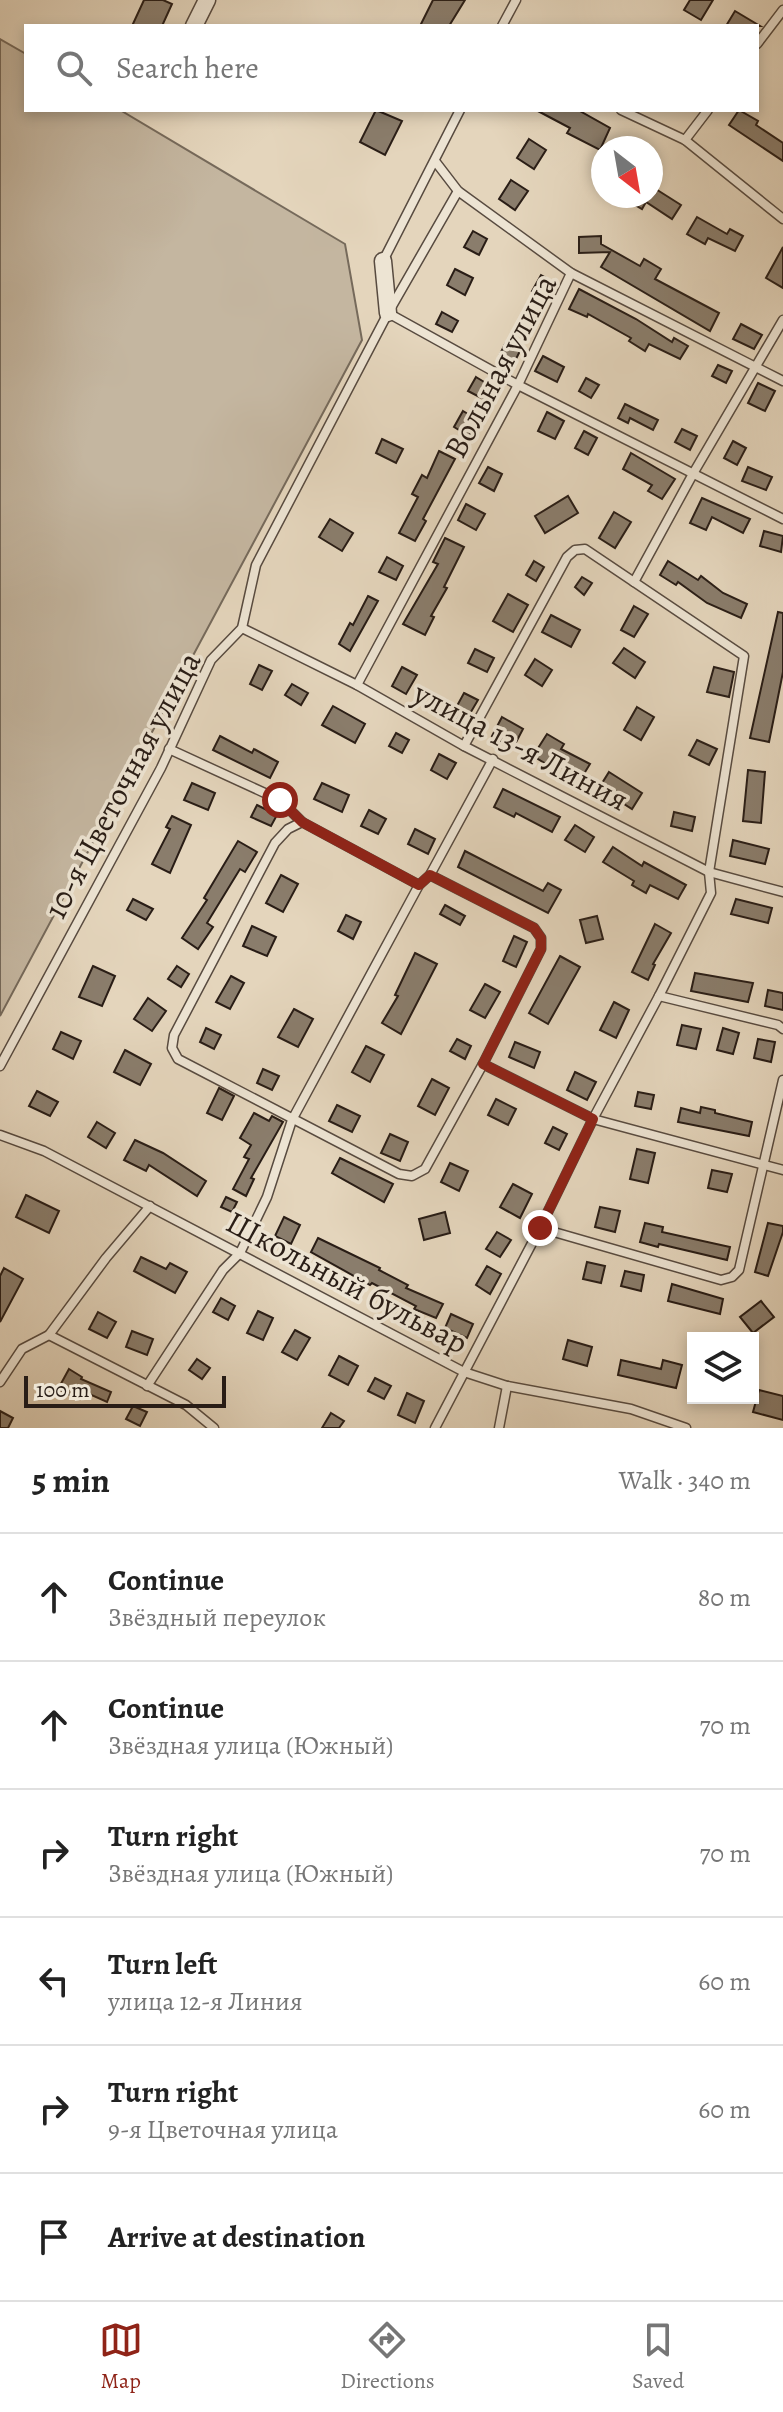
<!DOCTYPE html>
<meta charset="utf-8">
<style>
body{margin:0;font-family:Alegreya,serif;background:#f6f6f6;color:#222}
.controls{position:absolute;right:24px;bottom:24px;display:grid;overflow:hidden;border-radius:0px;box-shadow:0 4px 12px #0003}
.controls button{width:72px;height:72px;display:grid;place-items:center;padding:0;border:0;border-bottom:2px solid #e0e0e0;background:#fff;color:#222;font:40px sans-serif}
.compass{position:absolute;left:591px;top:136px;width:72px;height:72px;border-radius:50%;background:#fff;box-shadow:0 4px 12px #0003;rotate:149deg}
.scale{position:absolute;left:24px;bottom:20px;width:202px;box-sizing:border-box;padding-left:8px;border:4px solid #291d16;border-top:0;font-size:22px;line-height:28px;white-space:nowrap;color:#291d16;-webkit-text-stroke:6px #ede4d3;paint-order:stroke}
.stop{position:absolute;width:24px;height:24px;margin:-18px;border:6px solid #8f2418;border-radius:50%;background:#fff}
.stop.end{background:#8f2418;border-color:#fff;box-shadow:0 2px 8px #0008}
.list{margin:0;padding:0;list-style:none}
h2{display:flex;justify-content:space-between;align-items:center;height:104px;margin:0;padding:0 32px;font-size:34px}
h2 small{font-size:26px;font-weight:400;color:#767676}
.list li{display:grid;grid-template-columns:52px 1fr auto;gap:24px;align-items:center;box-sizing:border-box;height:128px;padding:0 32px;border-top:2px solid #e0e0e0}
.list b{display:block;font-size:30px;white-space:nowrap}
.list p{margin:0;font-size:26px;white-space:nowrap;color:#767676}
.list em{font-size:26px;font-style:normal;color:#767676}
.icon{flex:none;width:44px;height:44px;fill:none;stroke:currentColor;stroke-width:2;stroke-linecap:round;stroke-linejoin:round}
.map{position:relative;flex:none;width:783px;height:1428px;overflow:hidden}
.search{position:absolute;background:#fff;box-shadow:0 4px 12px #0003;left:24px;right:24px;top:24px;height:88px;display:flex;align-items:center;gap:20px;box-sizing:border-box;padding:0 28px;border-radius:0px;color:#767676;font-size:30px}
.sheet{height:872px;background:#fff}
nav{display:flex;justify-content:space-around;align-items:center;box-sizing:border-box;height:112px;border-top:2px solid #e0e0e0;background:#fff;font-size:22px;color:#767676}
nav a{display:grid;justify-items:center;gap:4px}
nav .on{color:#8f2418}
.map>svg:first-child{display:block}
.green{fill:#c4b6a0;stroke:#766a5b;stroke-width:2}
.building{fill:#8a7d6c;stroke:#291d16;stroke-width:2}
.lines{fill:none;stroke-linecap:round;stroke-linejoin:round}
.service-casing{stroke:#584b40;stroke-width:11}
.minor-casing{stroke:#584b40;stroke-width:19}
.service{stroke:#ede4d3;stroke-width:8}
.minor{stroke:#ede4d3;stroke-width:16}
.route{stroke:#8f2418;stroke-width:10}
.labels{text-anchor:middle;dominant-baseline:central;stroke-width:7;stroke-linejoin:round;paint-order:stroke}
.street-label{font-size:32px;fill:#291d16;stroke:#ede4d3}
</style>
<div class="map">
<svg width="783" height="1428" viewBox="0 0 783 1428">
<rect width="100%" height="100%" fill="#e4d5bc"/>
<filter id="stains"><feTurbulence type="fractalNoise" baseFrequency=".0025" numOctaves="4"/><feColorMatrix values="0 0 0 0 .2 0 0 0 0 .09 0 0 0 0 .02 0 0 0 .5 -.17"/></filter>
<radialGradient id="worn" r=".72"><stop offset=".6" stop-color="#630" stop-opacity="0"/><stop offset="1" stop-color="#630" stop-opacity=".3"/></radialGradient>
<polygon class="green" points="0,39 26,54 26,110 120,110 345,244 362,340 0,1016"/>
<g class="building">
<polygon points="144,0 163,0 172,4 162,26 132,26"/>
<polygon points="433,0 465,0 449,26 420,26"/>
<polygon points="690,0 713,0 701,20 684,10"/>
<polygon points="735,11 760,26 726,26"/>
<polygon points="376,110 402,121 385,155 360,142"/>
<polygon points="536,110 578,110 610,128 600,150 567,133 570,128"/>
<polygon points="739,110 758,121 756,125 783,143 783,161 729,125"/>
<polygon points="529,139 546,150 534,169 517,158"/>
<polygon points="511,180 528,191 515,210 499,199"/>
<polygon points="651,186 681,205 672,219 646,202 642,209 620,196 651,196"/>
<polygon points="697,217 727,234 730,229 743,236 735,251 708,238 705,244 687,234"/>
<polygon points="473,231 487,239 479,255 464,247"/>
<polygon points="601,236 601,244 640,266 644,259 661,269 655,279 719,313 710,331 601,267 610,252 579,253 579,237"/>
<polygon points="783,247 783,288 766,278"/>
<polygon points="455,269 473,278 465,295 447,285"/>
<polygon points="541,275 557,284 548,300 532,291"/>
<polygon points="579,289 636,319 672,342 674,338 688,346 680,359 649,344 645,351 629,341 631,338 588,314 587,317 569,309"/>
<polygon points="442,312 458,321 452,332 436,324"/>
<polygon points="741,324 762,335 754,349 733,339"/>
<polygon points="505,344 520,351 514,363 499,356"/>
<polygon points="543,356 564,367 557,382 535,371"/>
<polygon points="718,365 732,371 726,383 712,376"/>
<polygon points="476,377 494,388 487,401 468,391"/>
<polygon points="586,378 599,385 591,398 579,391"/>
<polygon points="758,383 775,391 765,411 748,403"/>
<polygon points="625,404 658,420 653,430 630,418 628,423 618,418"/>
<polygon points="463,411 478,420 469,436 454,427"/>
<polygon points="547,412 564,421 555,439 538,431"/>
<polygon points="682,429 697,436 690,450 675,442"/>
<polygon points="584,431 597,438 588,455 575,448"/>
<polygon points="382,439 403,449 396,463 376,453"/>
<polygon points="733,441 746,448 737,465 724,458"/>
<polygon points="439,451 455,459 423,519 426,521 415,541 399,533 418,497 412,494 422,475 427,478"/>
<polygon points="631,453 675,479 662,499 648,491 652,485 623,469"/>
<polygon points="488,467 502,474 494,491 479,483"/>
<polygon points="748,467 772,477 766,490 742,481"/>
<polygon points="568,496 578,513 545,533 535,516"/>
<polygon points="702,498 750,519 743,533 712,517 706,530 690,523"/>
<polygon points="466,504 485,514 476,530 458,520"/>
<polygon points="614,512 631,522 615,548 599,538"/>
<polygon points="330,519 353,533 342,551 319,537"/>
<polygon points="764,531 783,536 781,552 760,546"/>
<polygon points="445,538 464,547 444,587 447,588 431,616 434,617 425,635 403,624 438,564 433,562"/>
<polygon points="387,557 403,566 396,580 379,572"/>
<polygon points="534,561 544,567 536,581 526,575"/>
<polygon points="668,561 698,580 701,576 723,593 747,604 741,618 707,603 678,582 676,585 660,575"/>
<polygon points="582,577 592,583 584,595 575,587"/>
<polygon points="508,594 528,605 513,632 493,621"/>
<polygon points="368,596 378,601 350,651 339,644 350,623 353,625"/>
<polygon points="634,606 648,614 634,637 621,630"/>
<polygon points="778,612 783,613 783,672 769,742 750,738"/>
<polygon points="551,615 580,630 571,647 542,632"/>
<polygon points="624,648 645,662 635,678 613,663"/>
<polygon points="475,649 494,658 487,672 468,663"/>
<polygon points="535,659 552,670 542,686 525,675"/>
<polygon points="259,665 272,671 262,690 250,684"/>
<polygon points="402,667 417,675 406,694 392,686"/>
<polygon points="714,667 734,672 729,697 707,692"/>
<polygon points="292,684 308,693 301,705 285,695"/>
<polygon points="464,693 478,700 465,722 452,715"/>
<polygon points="333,706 365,724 355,743 322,725"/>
<polygon points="637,707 654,717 641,740 624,730"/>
<polygon points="502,717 523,729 513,748 492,736"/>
<polygon points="396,733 409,740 402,753 389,746"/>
<polygon points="547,734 564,744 561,749 590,764 582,777 553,763 551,767 533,756"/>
<polygon points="220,736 252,753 254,749 278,762 270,778 213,750"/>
<polygon points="697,740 717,749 709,765 689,755"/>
<polygon points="439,754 456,763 447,779 431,770"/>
<polygon points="748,770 765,772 761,823 743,821"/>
<polygon points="609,772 642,793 632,809 599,788"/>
<polygon points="192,783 215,793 208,810 184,800"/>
<polygon points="322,783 349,795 342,812 314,799"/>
<polygon points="503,789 560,817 552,832 516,813 514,817 494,807"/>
<polygon points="257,805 277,815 271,826 251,817"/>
<polygon points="369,810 386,819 378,834 361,826"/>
<polygon points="674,812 695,817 692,831 671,826"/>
<polygon points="172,816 191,825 170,873 152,864 170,829 166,827"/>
<polygon points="575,825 594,837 585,852 565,840"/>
<polygon points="415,829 435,839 428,854 408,844"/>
<polygon points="733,840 769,849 765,864 730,856"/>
<polygon points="238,841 257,852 245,872 240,869 207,923 213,927 198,949 182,938 207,900 204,898"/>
<polygon points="613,847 642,866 644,862 686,885 678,899 650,885 646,893 632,885 634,881 603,862"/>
<polygon points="465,851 543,891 548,883 561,890 548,913 458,867"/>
<polygon points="281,875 298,884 283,912 266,903"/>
<polygon points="133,899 153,909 146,920 127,910"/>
<polygon points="736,899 772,908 768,923 731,914"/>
<polygon points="445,905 465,916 460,925 440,914"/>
<polygon points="346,915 361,922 353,939 338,931"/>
<polygon points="597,916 603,939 586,943 580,920"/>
<polygon points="655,924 671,933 653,964 655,965 648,980 632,972"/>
<polygon points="252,926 276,937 267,956 243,946"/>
<polygon points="514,936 527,942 516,967 503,961"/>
<polygon points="415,953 437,964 401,1034 382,1023 398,996 395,995"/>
<polygon points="560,956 580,967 548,1024 529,1013"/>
<polygon points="93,966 115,976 102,1006 79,997"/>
<polygon points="177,966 189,974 181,987 168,979"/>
<polygon points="695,973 753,983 748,1002 691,991"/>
<polygon points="231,976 244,983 230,1009 216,1002"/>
<polygon points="485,984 500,992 485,1018 470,1010"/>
<polygon points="768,990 783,993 783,1010 765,1006"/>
<polygon points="148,998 166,1011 152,1031 134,1019"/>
<polygon points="614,1002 629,1010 616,1038 600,1030"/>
<polygon points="294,1009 313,1019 298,1047 278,1037"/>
<polygon points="682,1025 701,1029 696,1049 677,1045"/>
<polygon points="206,1028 221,1035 214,1049 200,1042"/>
<polygon points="723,1028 739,1033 733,1054 717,1050"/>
<polygon points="61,1032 81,1041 73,1059 53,1049"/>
<polygon points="457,1039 471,1046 465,1059 450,1051"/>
<polygon points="758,1039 775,1042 771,1062 754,1058"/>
<polygon points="515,1042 540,1052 534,1068 509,1057"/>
<polygon points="366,1046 384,1055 370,1082 352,1072"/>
<polygon points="125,1050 151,1064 140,1085 114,1072"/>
<polygon points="263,1069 279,1076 272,1090 257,1083"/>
<polygon points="575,1072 596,1082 587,1100 567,1090"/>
<polygon points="432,1079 449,1088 435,1115 418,1106"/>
<polygon points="219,1088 234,1096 222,1120 207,1113"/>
<polygon points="37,1091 58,1102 50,1116 29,1106"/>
<polygon points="638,1092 654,1095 651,1109 635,1106"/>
<polygon points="496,1099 516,1109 508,1125 488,1115"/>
<polygon points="337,1105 360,1116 352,1132 329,1121"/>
<polygon points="701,1107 715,1110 715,1113 752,1122 749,1136 678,1122 681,1108 700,1113"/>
<polygon points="254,1113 269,1121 272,1116 283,1122 251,1178 254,1179 246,1196 233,1189 249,1159 244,1157 251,1145 240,1138"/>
<polygon points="97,1122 115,1133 106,1148 88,1137"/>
<polygon points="553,1127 567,1134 559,1150 545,1143"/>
<polygon points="390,1134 408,1142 400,1161 381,1153"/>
<polygon points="135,1140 163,1153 206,1181 197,1196 149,1165 146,1171 124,1160"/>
<polygon points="637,1149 655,1153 648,1183 630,1179"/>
<polygon points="340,1158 393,1184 384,1202 332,1173"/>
<polygon points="450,1163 468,1171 459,1191 441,1182"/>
<polygon points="712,1170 732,1174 727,1192 708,1188"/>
<polygon points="513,1184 532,1194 520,1218 500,1207"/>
<polygon points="26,1195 59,1211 49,1233 16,1217"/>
<polygon points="226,1197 237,1202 232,1212 221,1207"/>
<polygon points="600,1207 620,1211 615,1232 595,1227"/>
<polygon points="445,1212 450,1233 424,1240 419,1219"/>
<polygon points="284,1217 300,1225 291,1244 275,1236"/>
<polygon points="645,1223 663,1227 662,1232 730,1247 727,1260 659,1244 658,1247 640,1242"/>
<polygon points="768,1223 783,1226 783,1232 768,1276 755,1272"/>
<polygon points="497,1232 511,1240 500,1257 486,1249"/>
<polygon points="318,1238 380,1268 379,1270 408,1285 406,1288 443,1304 436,1318 414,1309 416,1306 372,1283 370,1285 311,1252"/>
<polygon points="141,1257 166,1269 170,1263 187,1272 175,1293 134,1271"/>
<polygon points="587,1262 605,1266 601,1283 583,1279"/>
<polygon points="487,1266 501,1274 490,1294 476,1285"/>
<polygon points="4,1268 23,1279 0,1322 0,1276"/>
<polygon points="625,1271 644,1275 641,1291 621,1286"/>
<polygon points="672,1284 723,1299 720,1314 668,1301"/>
<polygon points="221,1298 235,1306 228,1320 213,1312"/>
<polygon points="761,1301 774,1317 753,1333 740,1317"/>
<polygon points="258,1311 273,1318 263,1340 247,1333"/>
<polygon points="98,1312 116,1322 107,1338 89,1329"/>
<polygon points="451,1314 473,1324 467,1338 445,1328"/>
<polygon points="295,1330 310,1338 297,1360 282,1352"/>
<polygon points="132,1331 153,1339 147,1355 126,1347"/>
<polygon points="568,1340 592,1347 587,1366 563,1359"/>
<polygon points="339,1356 358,1366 348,1385 329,1375"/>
<polygon points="197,1359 210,1368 202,1379 189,1370"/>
<polygon points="621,1360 661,1369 663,1360 682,1365 676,1388 618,1375"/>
<polygon points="69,1369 82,1377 81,1379 111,1392 107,1402 76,1388 72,1396 58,1389"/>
<polygon points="375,1378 391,1386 384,1399 368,1391"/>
<polygon points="759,1390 783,1396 783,1420 753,1412"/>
<polygon points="407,1393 424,1401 415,1423 398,1415"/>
<polygon points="133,1406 147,1412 140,1426 126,1419"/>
<polygon points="0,1411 13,1418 8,1428 0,1428"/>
<polygon points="331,1413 344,1421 339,1428 322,1428"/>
</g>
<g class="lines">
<g class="service-casing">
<g id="service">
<polyline points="502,26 516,0"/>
<polyline points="757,44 783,10"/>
<polyline points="621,110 685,140 783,219"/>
<polyline points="685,140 708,110"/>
<polyline points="435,161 458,191 571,273"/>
<polyline points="383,261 460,110"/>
<polyline points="388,313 518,385 783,519"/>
<polyline points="634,582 694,472 783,320"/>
<polyline points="242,628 357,685 464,746 709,872 783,892"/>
<polyline points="357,685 518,385 571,273 783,381"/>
<polyline points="169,749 280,800 302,822"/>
<polyline points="419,885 302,822 288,829 275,843 174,1035 172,1048 178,1059 399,1174 412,1176 425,1169 483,1064 541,949 541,938 534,928 430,875"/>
<polyline points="659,996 778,1025 783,1029"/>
<polyline points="483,1064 593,1119 783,1170"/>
<polyline points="0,1066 161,768 211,660 242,628 256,565 388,313 458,191"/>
<polyline points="0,1135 44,1151 464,1372 507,1386 631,1409 686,1428"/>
<polyline points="540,1228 721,1280 732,1277 739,1270 783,1080"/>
<polyline points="49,1335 106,1258 150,1206"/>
<polyline points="0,1382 22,1349 49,1335 186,1405 214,1428"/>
<polyline points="147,1386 223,1270 240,1253 267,1197 292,1120 419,885 430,875 493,759"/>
<polyline points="435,1428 540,1228 593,1119 659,996 711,893 709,872 744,656 585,549 575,550 567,557 464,746"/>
<polyline points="499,1428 507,1386"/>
</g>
</g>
<g class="minor-casing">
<g id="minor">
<polyline points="194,26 207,0"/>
<polyline points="383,261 388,313"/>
</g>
</g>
<use href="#service" class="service"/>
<use href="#minor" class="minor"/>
</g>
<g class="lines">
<polyline class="route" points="280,800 302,822 419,885 430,875 534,928 541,938 541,949 483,1064 593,1119 540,1228"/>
</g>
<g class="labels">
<g class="street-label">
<text transform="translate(500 366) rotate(-62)">Вольная улица</text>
<text transform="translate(521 746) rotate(28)">улица 13-я Линия</text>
<text transform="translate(122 785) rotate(-62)">10-я Цветочная улица</text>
<text transform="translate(347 1282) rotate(28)">Школьный бульвар</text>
</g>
</g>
<rect width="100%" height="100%" filter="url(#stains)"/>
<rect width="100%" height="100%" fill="url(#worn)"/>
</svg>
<div class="controls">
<button><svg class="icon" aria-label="layers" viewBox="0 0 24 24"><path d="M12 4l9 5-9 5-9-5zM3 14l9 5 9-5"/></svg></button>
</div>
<svg class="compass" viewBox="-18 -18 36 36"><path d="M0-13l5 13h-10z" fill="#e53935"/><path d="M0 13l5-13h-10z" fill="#767676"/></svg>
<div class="scale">100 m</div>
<div class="stop" style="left:280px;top:800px"></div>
<div class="stop end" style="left:540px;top:1228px"></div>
<div class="search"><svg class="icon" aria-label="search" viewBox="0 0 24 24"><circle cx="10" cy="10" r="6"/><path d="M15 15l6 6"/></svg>Search here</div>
</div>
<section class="sheet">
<h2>5 min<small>Walk · 340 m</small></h2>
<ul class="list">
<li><svg class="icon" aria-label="ahead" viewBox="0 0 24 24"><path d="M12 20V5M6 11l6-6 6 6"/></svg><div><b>Continue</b><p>Звёздный переулок</p></div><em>80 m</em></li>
<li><svg class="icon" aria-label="ahead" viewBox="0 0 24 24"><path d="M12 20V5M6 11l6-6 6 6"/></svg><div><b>Continue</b><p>Звёздная улица (Южный)</p></div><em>70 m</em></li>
<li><svg class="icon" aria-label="right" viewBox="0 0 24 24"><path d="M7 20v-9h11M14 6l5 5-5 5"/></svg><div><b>Turn right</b><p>Звёздная улица (Южный)</p></div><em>70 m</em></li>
<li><svg class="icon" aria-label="left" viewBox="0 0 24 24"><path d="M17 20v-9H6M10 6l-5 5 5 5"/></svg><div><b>Turn left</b><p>улица 12-я Линия</p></div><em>60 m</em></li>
<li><svg class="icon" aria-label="right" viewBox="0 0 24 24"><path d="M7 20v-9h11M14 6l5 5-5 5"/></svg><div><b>Turn right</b><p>9-я Цветочная улица</p></div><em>60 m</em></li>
<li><svg class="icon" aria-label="arrive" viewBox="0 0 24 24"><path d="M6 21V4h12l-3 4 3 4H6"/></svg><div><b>Arrive at destination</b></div></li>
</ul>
</section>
<nav>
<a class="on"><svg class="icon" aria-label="map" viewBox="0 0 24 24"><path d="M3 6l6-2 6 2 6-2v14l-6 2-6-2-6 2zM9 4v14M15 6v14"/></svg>Map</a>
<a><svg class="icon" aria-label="directions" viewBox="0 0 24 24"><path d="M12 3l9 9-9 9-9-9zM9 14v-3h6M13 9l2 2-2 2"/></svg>Directions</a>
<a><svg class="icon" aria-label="saved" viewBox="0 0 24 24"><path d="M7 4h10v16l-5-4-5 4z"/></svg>Saved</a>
</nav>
